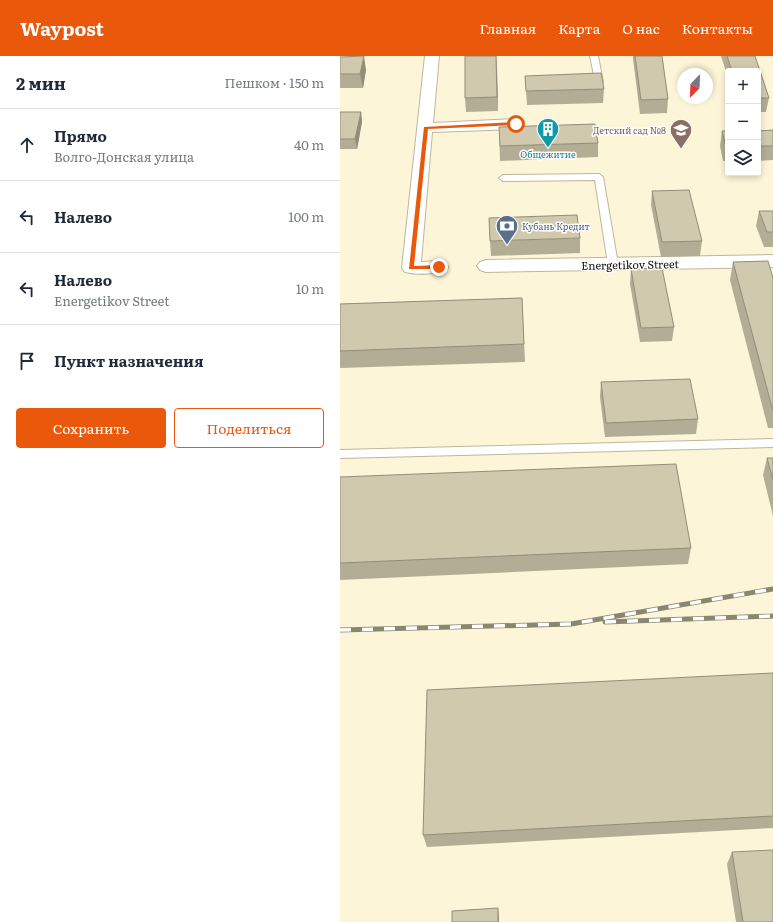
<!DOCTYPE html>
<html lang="ru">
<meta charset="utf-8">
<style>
body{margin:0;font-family:Literata,serif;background:#f2f2f3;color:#1f2937}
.controls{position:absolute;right:12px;top:12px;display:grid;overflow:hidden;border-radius:4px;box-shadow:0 2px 6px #0003}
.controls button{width:36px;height:36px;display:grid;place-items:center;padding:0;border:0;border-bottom:1px solid #e0e1e3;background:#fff;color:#1f2937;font:20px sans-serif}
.compass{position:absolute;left:337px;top:12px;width:36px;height:36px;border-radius:50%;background:#fff;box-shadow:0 2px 6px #0003;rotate:203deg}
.stop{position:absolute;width:12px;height:12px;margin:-9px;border:3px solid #ea580c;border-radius:50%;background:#fff}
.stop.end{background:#ea580c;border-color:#fff;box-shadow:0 1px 4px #0008}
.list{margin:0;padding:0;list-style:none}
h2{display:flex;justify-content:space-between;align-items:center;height:52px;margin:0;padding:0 16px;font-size:17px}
h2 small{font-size:13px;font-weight:400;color:#747a83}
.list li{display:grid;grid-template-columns:26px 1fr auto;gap:12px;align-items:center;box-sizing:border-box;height:72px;padding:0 16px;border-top:1px solid #e0e1e3}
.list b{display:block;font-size:15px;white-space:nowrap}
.list p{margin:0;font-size:13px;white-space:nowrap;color:#747a83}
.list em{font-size:13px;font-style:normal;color:#747a83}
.actions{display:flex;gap:8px;padding:12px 16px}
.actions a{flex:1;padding:9px 0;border:1px solid #ea580c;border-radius:4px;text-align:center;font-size:14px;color:#ea580c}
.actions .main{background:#ea580c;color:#fff}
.icon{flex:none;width:22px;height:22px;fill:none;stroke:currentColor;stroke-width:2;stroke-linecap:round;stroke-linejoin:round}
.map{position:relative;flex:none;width:433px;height:866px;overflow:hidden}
header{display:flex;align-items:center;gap:24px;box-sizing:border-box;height:56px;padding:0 20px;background:#ea580c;color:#fff}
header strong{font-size:19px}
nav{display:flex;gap:22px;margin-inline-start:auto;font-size:14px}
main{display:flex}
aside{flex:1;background:#fff}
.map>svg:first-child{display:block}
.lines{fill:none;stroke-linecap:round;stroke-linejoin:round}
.service-casing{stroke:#bfb79c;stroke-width:2}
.minor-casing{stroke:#bfb79c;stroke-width:2}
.service{fill:#fff;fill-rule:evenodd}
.minor{fill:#fff;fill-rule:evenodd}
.rail-casing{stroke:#8b8672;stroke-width:5}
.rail{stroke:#fff;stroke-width:3.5;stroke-dasharray:11;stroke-linecap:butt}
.wall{fill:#b3ad95}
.shaded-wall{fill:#928d79}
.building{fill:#d0c9ad;stroke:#928d79}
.route{fill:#ea580c}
.labels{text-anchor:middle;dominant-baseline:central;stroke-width:3;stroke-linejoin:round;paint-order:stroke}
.far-education-label{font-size:9px;fill:#785e54;stroke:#fff;text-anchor:end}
.far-culture-label{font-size:9px;fill:#0d838f;stroke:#fff}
.far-service-label{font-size:9px;fill:#4e5e75;stroke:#fff;text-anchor:start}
.street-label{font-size:11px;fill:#120f06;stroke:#fff}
</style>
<header>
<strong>Waypost</strong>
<nav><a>Главная</a><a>Карта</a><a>О нас</a><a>Контакты</a></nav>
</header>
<main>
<aside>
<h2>2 мин<small>Пешком · 150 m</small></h2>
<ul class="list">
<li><svg class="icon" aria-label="ahead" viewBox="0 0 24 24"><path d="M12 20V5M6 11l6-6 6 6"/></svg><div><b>Прямо</b><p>Волго-Донская улица</p></div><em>40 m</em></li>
<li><svg class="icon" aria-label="left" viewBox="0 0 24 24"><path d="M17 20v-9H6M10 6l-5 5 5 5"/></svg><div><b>Налево</b></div><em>100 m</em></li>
<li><svg class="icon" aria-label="left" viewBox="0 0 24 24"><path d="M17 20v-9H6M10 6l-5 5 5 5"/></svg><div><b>Налево</b><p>Energetikov Street</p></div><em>10 m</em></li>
<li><svg class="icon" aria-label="arrive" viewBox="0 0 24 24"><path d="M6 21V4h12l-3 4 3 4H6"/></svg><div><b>Пункт назначения</b></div></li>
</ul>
<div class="actions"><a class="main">Сохранить</a><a>Поделиться</a></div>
</aside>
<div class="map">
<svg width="433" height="866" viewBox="0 0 433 866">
<rect width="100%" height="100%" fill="#fcf5d8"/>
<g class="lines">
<g class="service-casing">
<g id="service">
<polygon points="250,0 258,0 263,26 262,28 253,28 249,26 255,24"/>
<polygon points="259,118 263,121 278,208 273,211 268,208 255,124 163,125 159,122 163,119"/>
<polygon points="433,383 433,391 0,402 0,394"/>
</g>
</g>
<g class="minor-casing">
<g id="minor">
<path d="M85 0H99L93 67 176 63 181 65 184 68 181 71 176 73 92 76 81 206 99 205 105 207 108 211 105 215C93 218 77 219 65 216L62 212Z"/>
<polygon points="433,199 433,211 146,216 140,214 137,210 140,206 146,204"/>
</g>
</g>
<use href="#service" class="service"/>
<use href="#minor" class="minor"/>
<g class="rail-casing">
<g id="rail">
<polyline points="265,566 433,560"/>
<polyline points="0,574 231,568 433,533"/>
</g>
</g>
<use href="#rail" class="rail"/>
</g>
<g class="wall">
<polygon points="156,0 158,55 126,56 125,42"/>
<polygon points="293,0 322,0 328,43 327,57 300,58 293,3"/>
<polygon points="381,0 415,0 429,42 426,56 418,56 418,15 388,15 388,22"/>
<polygon points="0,1 26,14 23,32 0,32"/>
<polygon points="185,20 264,33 263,47 187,49"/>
<polygon points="0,56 21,56 22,66 17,93 0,93"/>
<polygon points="159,71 258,87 258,101 160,105"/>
<polygon points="433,74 433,104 418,105 418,75"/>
<polygon points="382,75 388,75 388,105 383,105 380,90"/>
<polygon points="312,135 362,185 360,200 321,201 311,149"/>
<polygon points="419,155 433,155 433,191 424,191 416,170"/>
<polygon points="240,182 240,197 151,200 150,185"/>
<polygon points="393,206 433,222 433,372 428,372 390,224"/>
<polygon points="291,213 334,271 332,285 300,286 290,228"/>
<polygon points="182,242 185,306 0,312 0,248"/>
<polygon points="261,326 358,363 356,378 265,381 260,341"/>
<polygon points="427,402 433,402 433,460 423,419"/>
<polygon points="0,421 351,492 348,508 0,524"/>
<polygon points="433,617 433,772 87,791 83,779"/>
<polygon points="392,796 433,866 396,866 387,808"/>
</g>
<g class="shaded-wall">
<polygon points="24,0 26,14 23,32 20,18"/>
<polygon points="156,0 157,9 158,55 157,41"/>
<polygon points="21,56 22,66 17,93 15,83"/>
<polygon points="158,852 159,861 159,866 158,866"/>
</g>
<g class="building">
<polygon points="24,0 20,18 0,18 0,1"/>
<polygon points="125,0 156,0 157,41 125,42"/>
<polygon points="295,0 322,0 328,43 301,44"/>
<polygon points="387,0 415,0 429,42 418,42 418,15 392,15"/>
<polygon points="261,17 264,33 186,35 185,20"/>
<polygon points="0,56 21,56 15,83 0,83"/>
<polygon points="255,68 258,87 160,90 159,71"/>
<polygon points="433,74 433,90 418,90 418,75"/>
<polygon points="382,75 388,75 388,91 386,91"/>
<polygon points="349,134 362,185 322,186 312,135"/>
<polygon points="419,155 433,155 433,176 427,176"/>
<polygon points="237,159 240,182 150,185 149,162"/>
<polygon points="428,205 433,222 433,355 393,206"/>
<polygon points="322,212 334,271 301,272 291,213"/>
<polygon points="182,242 184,288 0,295 0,248"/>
<polygon points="350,323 358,363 266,367 261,326"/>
<polygon points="427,402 433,402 433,424"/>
<polygon points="336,408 351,492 0,507 0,421"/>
<polygon points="433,617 433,760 83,779 87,634"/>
<polygon points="433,794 433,866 403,866 392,796"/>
<polygon points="158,852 158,866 112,866 112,855"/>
</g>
<polygon class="route" points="176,66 178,69 88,73 74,210 99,209 102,211 99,213 69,213 84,71"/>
<defs>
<g id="building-pin" transform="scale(1.15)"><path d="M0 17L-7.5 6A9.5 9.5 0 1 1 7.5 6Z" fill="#0f9aa8" stroke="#fff"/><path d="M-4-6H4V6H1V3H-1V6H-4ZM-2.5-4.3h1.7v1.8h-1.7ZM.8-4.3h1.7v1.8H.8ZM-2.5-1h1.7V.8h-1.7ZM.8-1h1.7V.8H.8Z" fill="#fff"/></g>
<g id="school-pin" transform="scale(1.15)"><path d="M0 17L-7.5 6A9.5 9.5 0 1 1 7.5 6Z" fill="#8d6e63" stroke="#fff"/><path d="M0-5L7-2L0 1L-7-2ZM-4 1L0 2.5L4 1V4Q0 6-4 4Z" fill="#fff"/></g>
<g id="bank-pin" transform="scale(1.15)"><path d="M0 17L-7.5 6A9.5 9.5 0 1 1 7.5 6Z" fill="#5c6f8a" stroke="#fff"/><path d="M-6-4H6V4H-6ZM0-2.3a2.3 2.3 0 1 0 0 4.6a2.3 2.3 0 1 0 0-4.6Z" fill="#fff"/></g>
</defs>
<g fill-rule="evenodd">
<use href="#building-pin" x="208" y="73"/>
<use href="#school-pin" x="341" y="74"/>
<use href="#bank-pin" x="167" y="170"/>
</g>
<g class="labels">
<g class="far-education-label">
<text x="326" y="74">Детский сад №8</text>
</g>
<g class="far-culture-label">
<text x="208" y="98">Общежитие</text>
</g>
<g class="far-service-label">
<text x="182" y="170">Кубань Кредит</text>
</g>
<g class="street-label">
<text transform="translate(290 208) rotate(-1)">Energetikov Street</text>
</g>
</g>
</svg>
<div class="controls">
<button>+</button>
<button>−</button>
<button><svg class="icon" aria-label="layers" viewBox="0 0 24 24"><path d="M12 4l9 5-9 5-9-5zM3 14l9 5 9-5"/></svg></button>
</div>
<svg class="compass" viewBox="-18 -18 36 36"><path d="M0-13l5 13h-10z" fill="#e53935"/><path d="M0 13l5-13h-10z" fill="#747a83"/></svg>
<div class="stop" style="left:176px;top:68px"></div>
<div class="stop end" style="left:99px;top:211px"></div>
</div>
</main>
